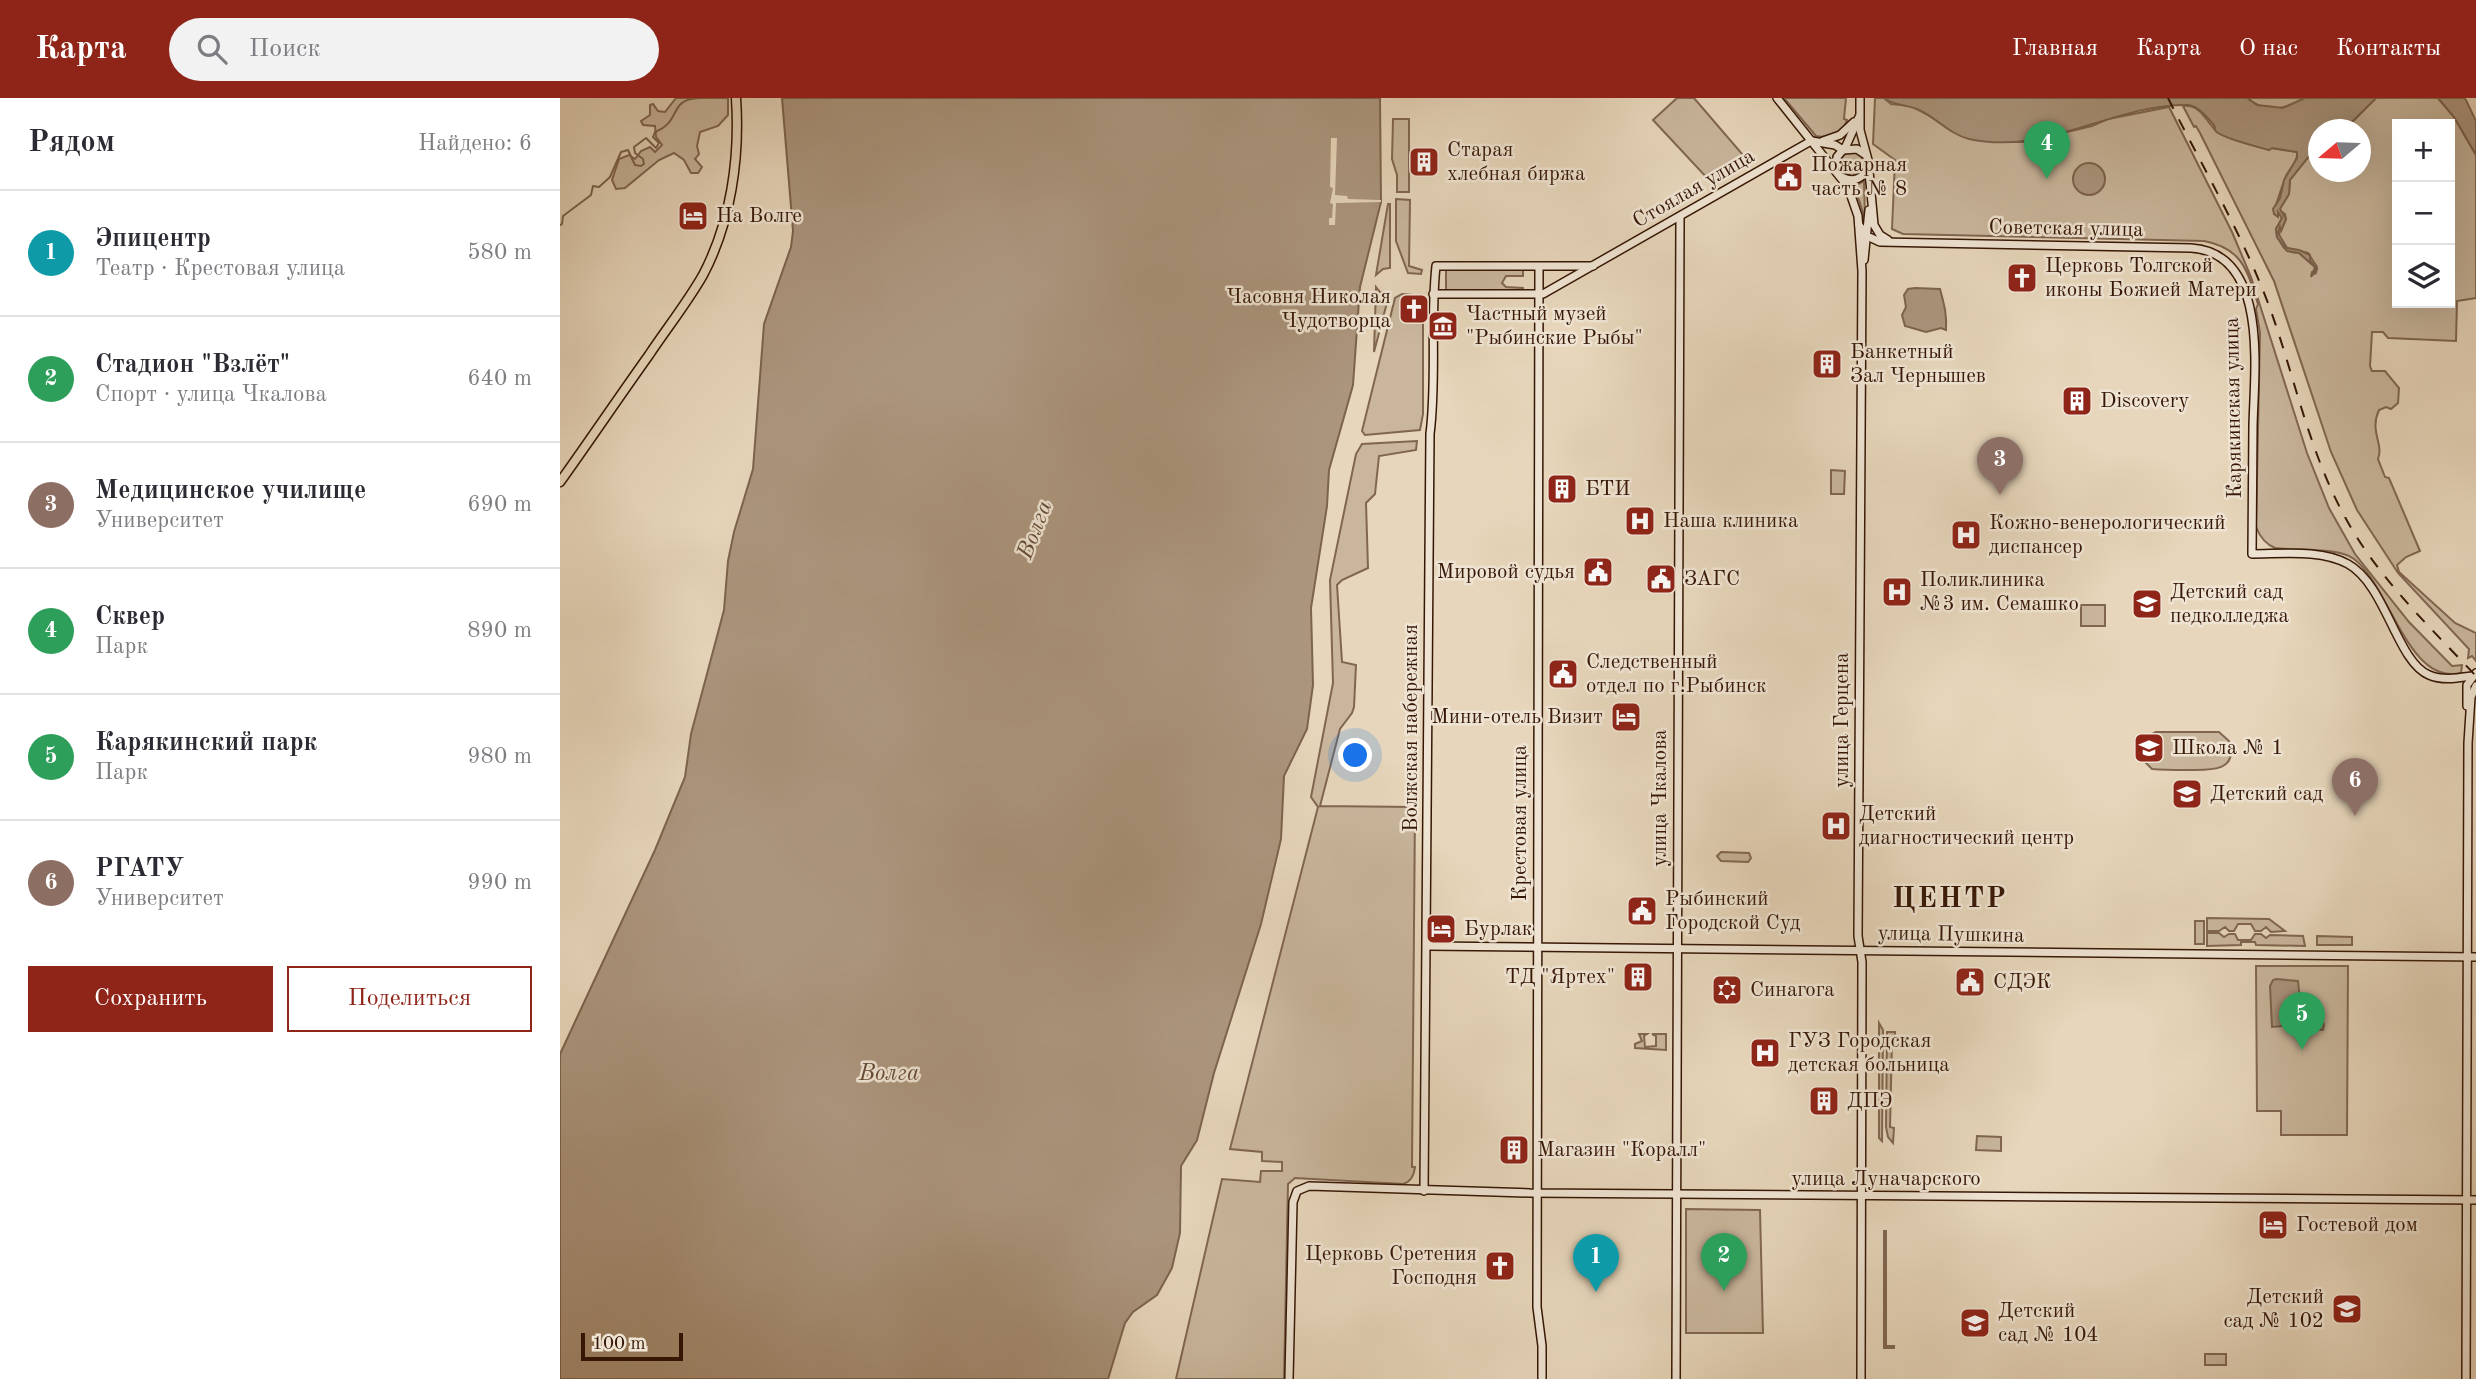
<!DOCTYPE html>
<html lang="ru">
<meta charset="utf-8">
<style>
body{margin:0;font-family:"Old Standard TT",serif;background:#f2f2f3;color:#2b2b33}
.controls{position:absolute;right:21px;top:21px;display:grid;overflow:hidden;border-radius:0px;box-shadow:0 7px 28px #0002}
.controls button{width:63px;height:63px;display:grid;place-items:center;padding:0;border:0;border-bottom:2px solid #e1e1e2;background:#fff;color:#2b2b33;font:35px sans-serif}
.compass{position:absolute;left:1748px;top:21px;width:63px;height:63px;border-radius:50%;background:#fff;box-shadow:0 7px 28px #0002;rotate:251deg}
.scale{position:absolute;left:21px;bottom:18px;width:102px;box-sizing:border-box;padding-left:7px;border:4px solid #361705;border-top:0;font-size:19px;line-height:24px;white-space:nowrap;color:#361705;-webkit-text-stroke:5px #efe4d3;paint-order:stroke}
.you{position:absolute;left:796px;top:658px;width:24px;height:24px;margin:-18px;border:5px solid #fff;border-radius:50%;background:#1a73e8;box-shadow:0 0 0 10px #1a73e833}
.badge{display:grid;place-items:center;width:46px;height:46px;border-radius:50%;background:#8f2418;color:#fff;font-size:23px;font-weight:700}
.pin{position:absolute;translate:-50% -58px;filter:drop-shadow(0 2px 4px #0008)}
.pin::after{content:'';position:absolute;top:37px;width:24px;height:21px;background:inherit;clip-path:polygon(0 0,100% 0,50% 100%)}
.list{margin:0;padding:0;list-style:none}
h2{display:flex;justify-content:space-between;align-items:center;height:91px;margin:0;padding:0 28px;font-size:30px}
h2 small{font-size:23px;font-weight:400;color:#7c7c81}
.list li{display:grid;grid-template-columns:46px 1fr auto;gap:21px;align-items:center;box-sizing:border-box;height:126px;padding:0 28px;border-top:2px solid #e1e1e2}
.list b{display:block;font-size:26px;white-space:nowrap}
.list p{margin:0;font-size:23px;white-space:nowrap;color:#7c7c81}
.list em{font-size:23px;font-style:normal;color:#7c7c81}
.actions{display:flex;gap:14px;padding:21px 28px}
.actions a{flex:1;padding:16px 0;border:2px solid #8f2418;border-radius:0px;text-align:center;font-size:24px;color:#8f2418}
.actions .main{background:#8f2418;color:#fff}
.icon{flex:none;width:38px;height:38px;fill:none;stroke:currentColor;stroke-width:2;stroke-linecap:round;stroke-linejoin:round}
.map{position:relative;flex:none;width:1916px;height:1281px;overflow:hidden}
header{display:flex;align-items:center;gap:42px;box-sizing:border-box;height:98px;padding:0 35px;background:#8f2418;color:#fff}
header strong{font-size:33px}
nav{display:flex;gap:38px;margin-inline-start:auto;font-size:24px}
.search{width:490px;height:63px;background:#f2f2f3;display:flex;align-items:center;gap:18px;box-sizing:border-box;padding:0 24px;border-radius:38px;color:#7c7c81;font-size:26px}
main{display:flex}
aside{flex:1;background:#fff}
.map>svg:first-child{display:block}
.green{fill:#c9b69c;stroke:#806650;stroke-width:2;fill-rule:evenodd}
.water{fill:#ab957d;stroke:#7c634d;stroke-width:2}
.pier{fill:#e7d6bb}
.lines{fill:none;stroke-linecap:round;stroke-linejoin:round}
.stream{stroke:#7c634d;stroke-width:2}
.secondary-casing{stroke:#361705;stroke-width:10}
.primary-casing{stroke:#361705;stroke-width:11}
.secondary{stroke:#efe4d3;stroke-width:7}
.primary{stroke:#e7d6bb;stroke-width:8}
.rail{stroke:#361705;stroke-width:2;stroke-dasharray:12 12;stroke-linecap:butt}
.labels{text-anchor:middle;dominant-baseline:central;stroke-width:5;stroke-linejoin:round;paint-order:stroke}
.poi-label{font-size:21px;fill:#361705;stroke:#efe4d3;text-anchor:start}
.street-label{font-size:21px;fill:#361705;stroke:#efe4d3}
.water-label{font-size:23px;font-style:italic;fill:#654935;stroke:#efe4d3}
.district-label{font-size:28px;font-weight:bold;letter-spacing:2px;fill:#361705;stroke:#efe4d3}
</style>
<header>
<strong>Карта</strong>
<div class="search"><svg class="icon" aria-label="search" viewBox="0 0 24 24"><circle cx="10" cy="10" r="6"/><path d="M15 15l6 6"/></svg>Поиск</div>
<nav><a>Главная</a><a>Карта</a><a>О нас</a><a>Контакты</a></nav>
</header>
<main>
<aside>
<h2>Рядом<small>Найдено: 6</small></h2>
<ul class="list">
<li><span class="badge" style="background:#0f9aa8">1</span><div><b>Эпицентр</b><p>Театр · Крестовая улица</p></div><em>580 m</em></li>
<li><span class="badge" style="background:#2e9e5b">2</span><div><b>Стадион &quot;Взлёт&quot;</b><p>Спорт · улица Чкалова</p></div><em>640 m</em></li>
<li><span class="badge" style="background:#8d6e63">3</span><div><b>Медицинское училище</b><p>Университет</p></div><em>690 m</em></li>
<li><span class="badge" style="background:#2e9e5b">4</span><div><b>Сквер</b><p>Парк</p></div><em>890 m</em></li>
<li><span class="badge" style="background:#2e9e5b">5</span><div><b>Карякинский парк</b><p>Парк</p></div><em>980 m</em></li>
<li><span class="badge" style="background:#8d6e63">6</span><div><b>РГАТУ</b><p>Университет</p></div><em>990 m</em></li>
</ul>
<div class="actions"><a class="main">Сохранить</a><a>Поделиться</a></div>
</aside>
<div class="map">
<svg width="1916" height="1281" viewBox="0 0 1916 1281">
<rect width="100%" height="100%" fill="#e7d6bb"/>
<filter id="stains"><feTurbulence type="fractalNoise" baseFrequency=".00286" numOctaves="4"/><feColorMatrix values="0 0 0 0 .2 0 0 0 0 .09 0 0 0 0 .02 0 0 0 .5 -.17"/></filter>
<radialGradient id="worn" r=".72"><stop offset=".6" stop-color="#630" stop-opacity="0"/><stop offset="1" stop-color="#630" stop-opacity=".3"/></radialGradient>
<g class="green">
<polygon points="116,0 168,0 168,17 158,28 140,34 137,48 139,56 135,61 142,69 138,75 131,75 124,62 114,55 99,62 65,90 56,91 52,82 59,61 69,57 75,61 81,53 90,49 95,54 102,47 96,39 95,28 83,27 81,23 90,17 90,7 93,6 98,13 105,14"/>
<polygon points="1117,0 1134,0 1183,57 1188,66 1156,85 1151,79 1148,81 1093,22"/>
<path d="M1224 0H1286L1284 21 1287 22C1284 35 1268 41 1256 38Z"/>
<path d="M1315 0H1324L1331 6 1351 8 1372 19 1436 44H1464L1532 28 1548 21 1609 9 1672 134 1691 179 1747 355 1769 410 1795 456 1849 524 1892 568 1902 567 1901 575C1848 588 1830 488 1794 461 1778 449 1736 453 1715 450 1705 446 1700 439 1696 429L1700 235 1696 211 1698 206C1687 172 1682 150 1644 143L1343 136 1332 131 1335 62 1313 46Z"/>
<path d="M1687 0H1745C1726 11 1706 16 1687 0Z"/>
<path d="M1816 0H1878L1894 19 1916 57V200L1897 203 1896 243 1828 240 1823 234H1812L1810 268 1812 273H1825L1839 290 1838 305 1831 311 1826 309 1819 312C1809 333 1824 346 1818 361L1825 379 1829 380 1860 453 1846 459 1837 467 1839 474 1895 525 1916 535V563L1912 558 1908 560 1909 551 1838 475 1797 412 1771 354 1714 183 1640 35 1636 28 1634 29 1623 8C1641 6 1646 23 1656 33 1664 41 1697 48 1709 52L1711 50 1737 54C1738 64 1730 70 1726 78 1723 86 1715 108 1714 116L1718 118V114L1722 120 1716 131 1717 139 1724 150 1731 154 1739 155 1755 169 1752 177 1756 175 1757 169 1748 155 1727 150 1720 141 1718 130 1721 129V133L1726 121 1725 116 1719 112 1729 96 1730 82 1758 47V74H1800V32L1785 31ZM1837 26H1890V205H1837Z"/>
<polygon points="833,21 849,21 849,94 837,94 837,77 832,61"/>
<circle cx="1292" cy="66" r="12"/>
<polygon points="1304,83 1305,121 1299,102 1290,86 1297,87"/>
<polygon points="836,101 850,102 849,168 862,172 861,176 848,175 836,143"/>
<polygon points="828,106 830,106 830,170 823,171 816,177"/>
<polygon points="886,170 963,172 963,178 946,178 942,185 946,189 963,190 963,194 886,193"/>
<polygon points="816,189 820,194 829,197 814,254"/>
<polygon points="842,196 863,198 863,316 860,332 805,337 802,333 835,200"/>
<path d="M857 343 856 352 819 358 815 396 806 405 808 470 782 482 777 487 782 564 796 567 794 609 792 615 780 631 760 708 855 709 852 1069H855C854 1077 851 1084 843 1086L735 1080 728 1086 724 1281H616L662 1081 700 1084 701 1073H722V1064L702 1063V1054L670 1051 758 709 751 699 773 585 770 482 796 356 802 346Z"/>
<polygon points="1271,372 1285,373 1284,396 1271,396"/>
<rect x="1521" y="507" width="24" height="21"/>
<path d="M1596 634H1659L1669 643C1679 675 1648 672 1627 672 1616 672 1604 672 1592 671L1583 662 1580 649 1586 639Z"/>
<polygon points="1161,754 1189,755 1191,760 1188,764 1161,763 1157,758"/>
<polygon points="1647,820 1709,821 1725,833 1711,834 1706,829 1701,833 1695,833 1691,826 1678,826 1674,833 1669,833 1665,829 1659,833 1647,833"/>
<rect x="1635" y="823" width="9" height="23"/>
<polygon points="1647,835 1659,835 1664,839 1669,836 1675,836 1678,842 1691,842 1695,836 1701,836 1706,840 1710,837 1743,838 1745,848 1696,847 1695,844 1681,844 1681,847 1647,848"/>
<polygon points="1757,838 1792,839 1792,847 1757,847"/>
<polygon points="1696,868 1788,868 1787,1037 1721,1037 1721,1013 1697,1013"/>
<polygon points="1319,925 1323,932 1322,1043 1319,1040"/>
<polygon points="1327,934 1335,934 1335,943 1332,943 1330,1029 1334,1030 1333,1045 1328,1039 1326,1029"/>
<polygon points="1079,936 1087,936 1084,938 1085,949 1096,948 1096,938 1092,936 1106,936 1106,952 1075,950 1075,946 1082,943"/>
<polygon points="1417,1038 1441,1039 1441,1053 1416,1052"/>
<polygon points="1126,1111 1200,1112 1203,1235 1126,1235"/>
<polygon points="1324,1133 1326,1133 1326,1248 1334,1248 1334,1250 1324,1250"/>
<rect x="1645" y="1256" width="21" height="11"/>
</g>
<g class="water">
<polygon points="222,0 820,0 821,104 800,189 793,287 769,372 767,408 751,510 753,587 747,631 724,678 721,741 701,826 654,975 637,1042 621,1068 620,1135 612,1170 597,1197 573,1214 565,1225 548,1281 0,1281 0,956 95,752 125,679 131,636 164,512 168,463 174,434 193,371 204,226 231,149 233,133"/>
<path d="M1324 0H1687L1697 7 1723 10 1745 0H1816L1785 31 1758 32V47L1730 82 1729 96 1720 111 1726 121 1721 133 1720 129 1718 135 1727 150 1739 152 1750 157V162L1757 171 1751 179 1752 174 1755 173V169L1739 155 1727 153 1717 139 1716 131 1722 120 1718 114V119L1714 116 1713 111 1720 100 1724 82 1737 60V54L1712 50 1709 52C1695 48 1670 42 1658 35 1651 30 1658 32 1653 26 1647 19 1638 8 1628 7 1552 6 1488 58 1409 41 1392 37 1378 22 1363 14 1350 6 1336 9 1324 0Z"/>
<polygon points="1878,0 1904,0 1906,2 1916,23 1916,57 1894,19"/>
<circle cx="1529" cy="81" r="16"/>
<path d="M1355 190 1380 191C1384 206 1387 216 1386 232L1381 230 1366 234 1345 228 1342 217 1346 209 1344 197 1348 191Z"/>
<polygon points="1716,881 1738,883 1741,912 1745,917 1750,918 1755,913 1760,914 1764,927 1763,932 1756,931 1754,921 1743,919 1735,927 1712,929 1710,888 1713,882"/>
</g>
<polygon class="pier" points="771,40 777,40 775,97 787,98 788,101 821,102 821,104 776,105 775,127 769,127 769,120 772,120 773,106 770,105 773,90 770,89"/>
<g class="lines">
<path class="stream" d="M0 127 2 126 3 118 31 97 33 88 39 89 50 79 61 54 68 52 75 67 81 68 84 66 83 61 75 55 74 49 86 40 96 50 99 45 93 39 95 34C123 23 107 1 140 0"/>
<g class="secondary-casing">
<g id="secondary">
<polyline points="1217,0 1288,89 1298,118 1302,173 1298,838 1302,864 1301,1281"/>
<polyline points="1300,0 1300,32 1308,62 1314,127 1320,137 1328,142"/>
<polyline points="1252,43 1275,47 1283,52 1297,51 1306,57"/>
<polyline points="1263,43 1280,37 1294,24"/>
<polyline points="1276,71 1277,59 1286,48 1299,19"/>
<path d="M1282 79C1293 85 1303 81 1308 69"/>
<path d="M1299 127 1307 138 1320 144 1631 150C1710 155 1694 275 1693 328 1693 371 1692 414 1692 456 1722 456 1761 451 1788 466 1826 487 1837 564 1869 577 1883 583 1898 580 1912 578"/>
<polyline points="1304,162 1309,112"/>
<polyline points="979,169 977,1209 982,1248 982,1281"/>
<polyline points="873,196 983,196 1251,43"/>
<polyline points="1907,608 1907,587 1916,575"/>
<polyline points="867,848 1916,859"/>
<path d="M864 1093 870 336C877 281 870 224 876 168H1033"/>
<polyline points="729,1281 733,1104 737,1093 749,1088 970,1095 1916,1102"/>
<polyline points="1116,1281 1120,119"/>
<polyline points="1906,1281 1908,645 1911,599 1916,588"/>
</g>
</g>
<g class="primary-casing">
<path id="primary" d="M0 384C30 342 59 299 89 257 107 230 127 205 143 177 171 124 180 60 176 0"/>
</g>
<use href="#secondary" class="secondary"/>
<use href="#primary" class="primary"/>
<path class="rail" d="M1608 0C1642 68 1681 134 1708 205 1734 275 1748 352 1785 419 1818 480 1869 528 1916 578"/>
</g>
<defs>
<g id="building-square" transform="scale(1.575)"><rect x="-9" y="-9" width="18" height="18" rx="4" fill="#8f2418" stroke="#efe4d3"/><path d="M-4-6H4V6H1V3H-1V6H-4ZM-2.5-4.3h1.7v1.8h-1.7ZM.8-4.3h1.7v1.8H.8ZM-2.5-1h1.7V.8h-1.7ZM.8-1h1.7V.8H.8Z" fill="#fff"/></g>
<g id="civic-square" transform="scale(1.575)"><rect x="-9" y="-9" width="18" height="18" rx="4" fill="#8f2418" stroke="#efe4d3"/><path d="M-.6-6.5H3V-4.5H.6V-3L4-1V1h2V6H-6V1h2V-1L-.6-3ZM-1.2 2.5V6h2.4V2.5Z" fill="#fff"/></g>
<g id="hotel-square" transform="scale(1.575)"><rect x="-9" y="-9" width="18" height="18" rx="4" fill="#8f2418" stroke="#efe4d3"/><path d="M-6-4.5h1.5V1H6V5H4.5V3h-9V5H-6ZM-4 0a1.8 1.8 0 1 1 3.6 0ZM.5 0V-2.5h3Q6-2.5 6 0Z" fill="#fff"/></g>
<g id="church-square" transform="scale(1.575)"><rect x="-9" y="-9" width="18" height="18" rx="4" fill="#8f2418" stroke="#efe4d3"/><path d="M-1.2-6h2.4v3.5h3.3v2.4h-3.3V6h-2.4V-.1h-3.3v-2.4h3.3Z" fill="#fff"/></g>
<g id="museum-square" transform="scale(1.575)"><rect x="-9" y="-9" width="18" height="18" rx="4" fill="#8f2418" stroke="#efe4d3"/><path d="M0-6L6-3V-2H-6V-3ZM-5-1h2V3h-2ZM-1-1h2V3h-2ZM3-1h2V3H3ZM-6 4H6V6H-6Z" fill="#fff"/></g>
<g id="hospital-square" transform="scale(1.575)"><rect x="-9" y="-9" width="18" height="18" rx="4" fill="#8f2418" stroke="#efe4d3"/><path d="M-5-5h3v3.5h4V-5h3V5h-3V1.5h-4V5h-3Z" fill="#fff"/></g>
<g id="school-square" transform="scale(1.575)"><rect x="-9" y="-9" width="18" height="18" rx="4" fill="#8f2418" stroke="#efe4d3"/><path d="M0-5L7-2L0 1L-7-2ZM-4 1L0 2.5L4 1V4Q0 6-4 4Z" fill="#fff"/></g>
<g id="synagogue-square" transform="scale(1.575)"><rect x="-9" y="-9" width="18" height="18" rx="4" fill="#8f2418" stroke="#efe4d3"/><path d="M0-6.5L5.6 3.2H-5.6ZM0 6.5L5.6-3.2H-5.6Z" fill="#fff"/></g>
</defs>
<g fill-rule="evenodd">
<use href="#building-square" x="864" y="64"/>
<use href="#civic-square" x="1228" y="79"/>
<use href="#hotel-square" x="133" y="118"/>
<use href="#church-square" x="1462" y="180"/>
<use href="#church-square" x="854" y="211"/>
<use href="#museum-square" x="883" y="228"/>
<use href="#building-square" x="1267" y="266"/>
<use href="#building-square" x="1517" y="303"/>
<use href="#building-square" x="1002" y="391"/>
<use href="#hospital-square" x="1080" y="423"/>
<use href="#hospital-square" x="1406" y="437"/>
<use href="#civic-square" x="1038" y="474"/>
<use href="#civic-square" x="1101" y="481"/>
<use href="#hospital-square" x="1337" y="494"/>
<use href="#school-square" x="1587" y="506"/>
<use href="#civic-square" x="1003" y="576"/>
<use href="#hotel-square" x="1066" y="619"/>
<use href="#school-square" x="1589" y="650"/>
<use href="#school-square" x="1627" y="696"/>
<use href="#hospital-square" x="1276" y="728"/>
<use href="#civic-square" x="1082" y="813"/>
<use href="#hotel-square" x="881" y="831"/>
<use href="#building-square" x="1078" y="879"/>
<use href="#civic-square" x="1410" y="884"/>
<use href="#synagogue-square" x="1167" y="892"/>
<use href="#hospital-square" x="1205" y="955"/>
<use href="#building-square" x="1264" y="1003"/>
<use href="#building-square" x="954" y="1052"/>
<use href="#hotel-square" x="1713" y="1127"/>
<use href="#church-square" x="940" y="1168"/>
<use href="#school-square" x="1787" y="1211"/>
<use href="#school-square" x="1415" y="1225"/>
</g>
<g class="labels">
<g class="poi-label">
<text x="887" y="52">Старая<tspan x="887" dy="24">хлебная биржа</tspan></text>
<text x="1251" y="67">Пожарная<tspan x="1251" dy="24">часть № 8</tspan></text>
<text x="156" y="118">На Волге</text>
<text x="1485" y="168">Церковь Толгской<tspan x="1485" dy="24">иконы Божией Матери</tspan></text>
<text x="831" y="199" text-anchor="end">Часовня Николая<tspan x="831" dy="24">Чудотворца</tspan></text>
<text x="906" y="216">Частный музей<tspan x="906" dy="24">"Рыбинские Рыбы"</tspan></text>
<text x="1290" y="254">Банкетный<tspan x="1290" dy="24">Зал Чернышев</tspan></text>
<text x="1540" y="303">Discovery</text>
<text x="1025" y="391">БТИ</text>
<text x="1103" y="423">Наша клиника</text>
<text x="1429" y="425">Кожно-венерологический<tspan x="1429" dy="24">диспансер</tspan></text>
<text x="1015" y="474" text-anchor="end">Мировой судья</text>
<text x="1124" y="481">ЗАГС</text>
<text x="1360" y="482">Поликлиника<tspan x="1360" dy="24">№3 им. Семашко</tspan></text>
<text x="1610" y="494">Детский сад<tspan x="1610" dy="24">педколледжа</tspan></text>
<text x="1026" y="564">Следственный<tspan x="1026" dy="24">отдел по г.Рыбинск</tspan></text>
<text x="1043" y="619" text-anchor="end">Мини-отель Визит</text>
<text x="1612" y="650">Школа № 1</text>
<text x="1650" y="696">Детский сад</text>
<text x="1299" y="716">Детский<tspan x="1299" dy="24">диагностический центр</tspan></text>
<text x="1105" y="801">Рыбинский<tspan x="1105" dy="24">Городской Суд</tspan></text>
<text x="904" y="831">Бурлак</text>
<text x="1055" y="879" text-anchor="end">ТД "Яртех"</text>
<text x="1433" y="884">СДЭК</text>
<text x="1190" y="892">Синагога</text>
<text x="1228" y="943">ГУЗ Городская<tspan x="1228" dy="24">детская больница</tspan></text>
<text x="1287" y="1003">ДПЭ</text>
<text x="977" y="1052">Магазин "Коралл"</text>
<text x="1736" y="1127">Гостевой дом</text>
<text x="917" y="1156" text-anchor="end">Церковь Сретения<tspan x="917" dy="24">Господня</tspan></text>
<text x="1764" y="1199" text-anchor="end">Детский<tspan x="1764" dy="24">сад № 102</tspan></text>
<text x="1438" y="1213">Детский<tspan x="1438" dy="24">сад № 104</tspan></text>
</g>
<g class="street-label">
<text transform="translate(1134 91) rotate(-30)">Стоялая улица</text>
<text transform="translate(1506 131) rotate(1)">Советская улица</text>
<text transform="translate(1674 310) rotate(-91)">Карякинская улица</text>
<text transform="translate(1282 622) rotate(-90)">улица Герцена</text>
<text transform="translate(851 630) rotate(-90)">Волжская набережная</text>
<text transform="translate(1100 700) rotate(-90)">улица Чкалова</text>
<text transform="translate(960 725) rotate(-90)">Крестовая улица</text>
<text transform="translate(1391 837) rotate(1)">улица Пушкина</text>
<text x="1326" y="1081">улица Луначарского</text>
</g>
<g class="water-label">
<text transform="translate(475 432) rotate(-69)">Волга</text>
<text x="329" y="975">Волга</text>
</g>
<g class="district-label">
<text x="1390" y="802">ЦЕНТР</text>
</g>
</g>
<rect width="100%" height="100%" filter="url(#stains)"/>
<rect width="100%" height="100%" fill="url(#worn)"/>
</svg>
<div class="controls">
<button>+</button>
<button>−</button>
<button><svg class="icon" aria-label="layers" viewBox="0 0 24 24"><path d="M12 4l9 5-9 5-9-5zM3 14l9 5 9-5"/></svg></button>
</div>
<svg class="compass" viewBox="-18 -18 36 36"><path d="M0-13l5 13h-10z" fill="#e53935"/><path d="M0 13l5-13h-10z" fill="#7c7c81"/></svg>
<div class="scale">100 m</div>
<div class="you"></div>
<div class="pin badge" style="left:1036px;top:1194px;background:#0f9aa8">1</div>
<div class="pin badge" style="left:1164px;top:1193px;background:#2e9e5b">2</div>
<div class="pin badge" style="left:1440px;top:397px;background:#8d6e63">3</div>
<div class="pin badge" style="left:1487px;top:81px;background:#2e9e5b">4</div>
<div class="pin badge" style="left:1742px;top:952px;background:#2e9e5b">5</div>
<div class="pin badge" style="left:1795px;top:718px;background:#8d6e63">6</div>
</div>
</main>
